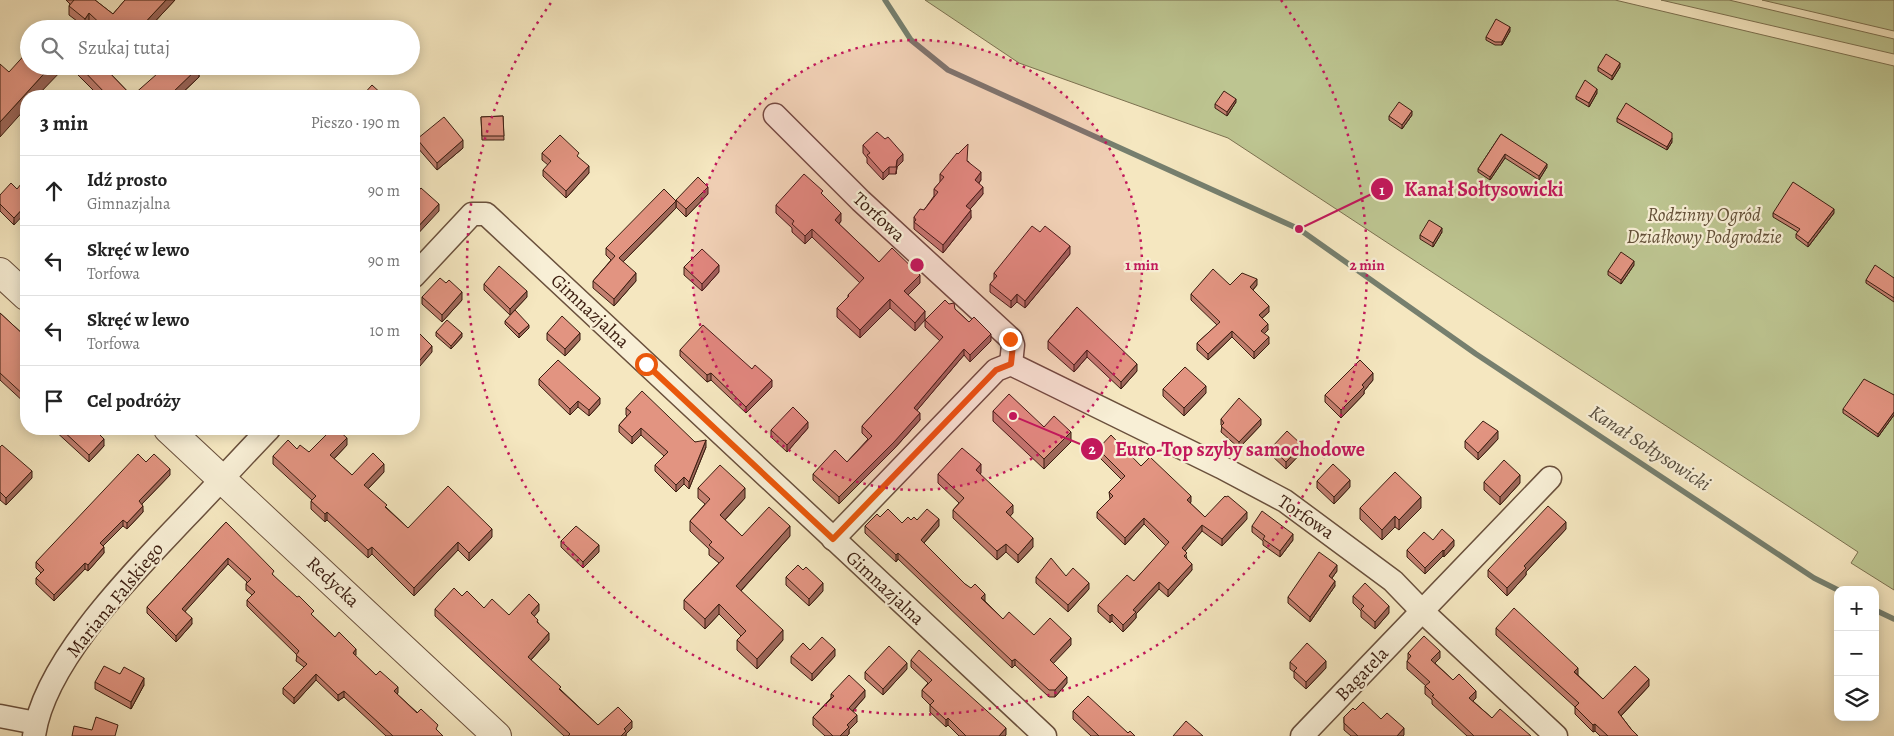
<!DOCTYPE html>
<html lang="pl">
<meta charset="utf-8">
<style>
body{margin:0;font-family:Alegreya,serif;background:#f2f2f2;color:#222}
.controls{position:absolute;right:15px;bottom:15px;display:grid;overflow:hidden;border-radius:10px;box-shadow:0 2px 12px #0003}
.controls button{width:45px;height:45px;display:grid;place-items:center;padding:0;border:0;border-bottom:1px solid #e0e0e0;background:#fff;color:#222;font:25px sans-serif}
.stop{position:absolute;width:15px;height:15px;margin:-11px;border:4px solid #ea580c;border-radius:50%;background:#fff}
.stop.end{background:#ea580c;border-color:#fff;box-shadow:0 1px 5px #0008}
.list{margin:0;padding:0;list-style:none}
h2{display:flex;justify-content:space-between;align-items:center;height:65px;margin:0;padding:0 20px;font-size:21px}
h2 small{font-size:16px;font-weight:400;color:#767676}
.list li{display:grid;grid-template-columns:32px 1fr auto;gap:15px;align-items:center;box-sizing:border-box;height:70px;padding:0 20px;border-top:1px solid #e0e0e0}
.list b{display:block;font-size:19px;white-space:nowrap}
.list p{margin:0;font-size:16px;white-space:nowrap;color:#767676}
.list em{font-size:16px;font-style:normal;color:#767676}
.icon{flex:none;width:28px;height:28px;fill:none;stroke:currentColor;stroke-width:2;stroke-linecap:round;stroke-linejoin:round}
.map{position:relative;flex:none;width:1894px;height:736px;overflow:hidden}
.search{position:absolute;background:#fff;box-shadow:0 2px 12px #0003;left:20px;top:20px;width:400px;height:55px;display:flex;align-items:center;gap:12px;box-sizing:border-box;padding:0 18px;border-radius:28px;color:#767676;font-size:19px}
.panel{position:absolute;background:#fff;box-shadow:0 2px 12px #0003;left:20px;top:90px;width:400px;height:345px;border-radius:20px}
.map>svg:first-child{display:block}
.green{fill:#bdc591;stroke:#7c7150}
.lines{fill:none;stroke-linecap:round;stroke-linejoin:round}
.stream{stroke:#767f6e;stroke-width:5.5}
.minor-casing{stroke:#6a503c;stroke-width:25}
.tertiary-casing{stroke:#6a503c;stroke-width:30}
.minor{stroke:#f8efd6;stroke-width:22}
.tertiary{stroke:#f8efd6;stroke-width:28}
.wall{fill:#c27f6f;stroke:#3b1d10}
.shaded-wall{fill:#9e685a;stroke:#3b1d10}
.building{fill:#e29481;stroke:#3b1d10}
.route{stroke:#ea580c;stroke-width:6}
.ring{fill:none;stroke:#c2185b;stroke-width:2.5;stroke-dasharray:2.5 5}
.labels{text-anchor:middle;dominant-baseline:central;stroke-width:4.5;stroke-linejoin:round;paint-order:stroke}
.park-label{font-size:19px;font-style:italic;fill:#624f37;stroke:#f8efd6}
.street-label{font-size:19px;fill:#3b1d10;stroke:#f8efd6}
.water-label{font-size:20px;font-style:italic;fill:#584e3f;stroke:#f8efd6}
.centre{fill:#c2185b;stroke:#f8efd6;stroke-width:2.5}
.ring-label{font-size:15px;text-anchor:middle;font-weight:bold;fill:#c2185b;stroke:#f8efd6;stroke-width:4.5;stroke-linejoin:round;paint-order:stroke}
.leader{fill:none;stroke:#c2185b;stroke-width:2}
.callout-dot{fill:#c2185b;stroke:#f8efd6;stroke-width:2}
.mark-label{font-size:15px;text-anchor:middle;font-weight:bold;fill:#fff}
.callout-label{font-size:20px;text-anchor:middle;font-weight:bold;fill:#c2185b;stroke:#f8efd6;stroke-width:4.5;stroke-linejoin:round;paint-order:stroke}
</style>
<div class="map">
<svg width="1894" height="736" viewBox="0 0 1894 736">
<rect width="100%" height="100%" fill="#f5e7c0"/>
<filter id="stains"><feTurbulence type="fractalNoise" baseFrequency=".004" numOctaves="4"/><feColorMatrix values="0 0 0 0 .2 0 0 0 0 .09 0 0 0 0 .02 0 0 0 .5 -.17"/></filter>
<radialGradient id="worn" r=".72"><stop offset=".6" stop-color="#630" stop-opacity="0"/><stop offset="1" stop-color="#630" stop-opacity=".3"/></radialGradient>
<g class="green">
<polygon points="925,0 1615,0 1894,66 1894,590 1851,563 1858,552 1228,138 1019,63"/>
<polygon points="1661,0 1729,0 1894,39 1894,54"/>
<polygon points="1762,0 1894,0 1894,31"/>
</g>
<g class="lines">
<g class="stream">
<polyline points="885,0 911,40 948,70 1299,229 1476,354 1814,578 1838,590"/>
<polyline points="1875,610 1894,619"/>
</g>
<g class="minor-casing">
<g id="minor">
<polyline points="775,115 861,201 1011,339 1013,345 1011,364"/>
<polyline points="414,276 472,214 486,214 1045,736"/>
<polyline points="833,539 996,370 1011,364 1221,467 1285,501 1393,581 1422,611 1556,736"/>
<polyline points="0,716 36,723"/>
<path d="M34 736C44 661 135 571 186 517 214 488 241 458 269 429"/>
<polyline points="1302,736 1550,478"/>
</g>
</g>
<g class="tertiary-casing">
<g id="tertiary">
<polyline points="0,272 26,296"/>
<polyline points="168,429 497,736"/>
</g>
</g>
<use href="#minor" class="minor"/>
<use href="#tertiary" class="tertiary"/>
</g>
<g class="wall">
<polygon points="66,0 95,0 113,14 125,0 175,0 148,29 97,29 89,22 85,27 69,15 69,6 70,4"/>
<polygon points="1510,31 1502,45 1495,45 1486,40 1486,37"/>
<polygon points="71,66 103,66 132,96 199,66 199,77 179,96 99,96 71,68"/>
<polygon points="1598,67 1620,67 1612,80 1598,71"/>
<polygon points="1597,93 1589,107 1576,99 1576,96"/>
<polygon points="1236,102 1227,116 1215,108 1215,104"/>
<polygon points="1412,115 1402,129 1389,120 1389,116"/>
<polygon points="503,116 504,140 482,140 481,117"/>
<polygon points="1617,118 1672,142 1667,150 1617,122"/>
<polygon points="1501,134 1547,167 1539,180 1505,158 1490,180 1478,172 1478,169"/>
<polygon points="417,139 463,148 437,170 417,147"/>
<polygon points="863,145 903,161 897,167 896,174 889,174 883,180 867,163 867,158 863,153"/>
<polygon points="542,153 579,158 589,173 566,198 543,176 543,170 548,165 542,160"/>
<polygon points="968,161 981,180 979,183 983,194 970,209 971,218 943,253 914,229 914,217 924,210 934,196 934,189 940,182 940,174"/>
<polygon points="17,189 14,225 0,211 0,195"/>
<polygon points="708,194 686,217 676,207 676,200"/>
<polygon points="823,195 841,221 839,224 879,262 920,283 908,295 925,311 915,331 890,308 860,338 837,317 837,308 848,297 848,295 860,283 812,237 805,244 792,232 792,228 776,213 776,205"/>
<polygon points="676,208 623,262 636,281 614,306 593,288 593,281 611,260 606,255 606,248"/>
<polygon points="1773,213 1834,213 1808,247 1796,238 1796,234 1798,232 1773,217"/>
<polygon points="1040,232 1070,254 1025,308 1017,302 1011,308 990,292 990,284 994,280 994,273"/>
<polygon points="1442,232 1433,247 1420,239 1420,235"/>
<polygon points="1634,265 1621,284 1608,275 1608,271"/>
<polygon points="684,267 719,272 702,291 684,275"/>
<polygon points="1894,278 1894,302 1866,283 1866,280"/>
<polygon points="446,283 462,300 442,322 422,304 422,297"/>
<polygon points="484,284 527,297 510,315 484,290"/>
<polygon points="1230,285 1257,285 1253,290 1269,312 1262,318 1268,330 1264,333 1269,344 1254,359 1232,337 1208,360 1197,350 1197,343 1217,325 1191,300 1191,294"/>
<polygon points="1077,307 1137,371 1121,389 1087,357 1074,372 1048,349 1048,341"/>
<polygon points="955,309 969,322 991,341 970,362 964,355 917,410 920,420 894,449 839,504 813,480 813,474 847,462 868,439 862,433 862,426 940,341 925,327 925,320"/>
<polygon points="0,313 26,337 26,404 0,380"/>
<polygon points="505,321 529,328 519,338 505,324"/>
<polygon points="436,332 462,337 451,349 436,336"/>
<polygon points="547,333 580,340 565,356 547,340"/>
<polygon points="680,350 772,387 746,413 711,380 707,382 680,356"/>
<polygon points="539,379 600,404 589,416 578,407 570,415 539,385"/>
<polygon points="1373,380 1364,391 1364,394 1341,418 1325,402 1325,395"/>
<polygon points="1163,389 1206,393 1184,416 1163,396"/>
<polygon points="1894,395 1894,415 1878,437 1843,413 1843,409"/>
<polygon points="626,408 695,442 706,447 689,489 684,484 676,492 655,471 655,465 664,456 641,435 632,444 619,432 619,425 627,416 626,415"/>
<polygon points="993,411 1044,427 1071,442 1044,469 993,421"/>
<polygon points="1221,419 1261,425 1239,448 1221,432 1222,426 1221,425"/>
<polygon points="808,428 787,452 771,437 771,430"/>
<polygon points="53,429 106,429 100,435 104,446 89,462"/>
<polygon points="340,429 348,429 344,433"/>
<polygon points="1498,439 1478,460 1465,448 1465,441"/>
<polygon points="347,445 334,459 352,475 384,472 368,489 387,508 408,528 492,537 469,561 458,550 414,596 372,554 368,558 327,520 325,522 311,509 311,501 312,500 273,464 273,456 297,449 309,452"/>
<polygon points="0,447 32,478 6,505 0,500"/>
<polygon points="1271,448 1302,452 1286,469 1271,455"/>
<polygon points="1098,449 1141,466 1191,502 1190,503 1205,517 1247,519 1222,546 1202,531 1185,551 1187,559 1192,570 1168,597 1159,589 1136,614 1136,618 1123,632 1112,621 1110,623 1098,612 1098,605 1134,581 1166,546 1144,524 1125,545 1097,518 1097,512 1110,499 1109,492 1122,480 1098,456"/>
<polygon points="146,462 170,475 142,504 143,512 127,529 123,526 103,546 104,553 88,571 85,569 54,601 36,584 36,578 41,573 36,568 36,562"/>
<polygon points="981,473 980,474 1013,513 1010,516 1033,547 1018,563 1006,552 997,560 953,518 953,510 959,503 938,483 938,474"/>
<polygon points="1317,481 1350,487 1334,504 1317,488"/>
<polygon points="1484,482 1520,483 1500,505 1484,490"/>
<polygon points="698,488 745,498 725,520 742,536 790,536 741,591 783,640 757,669 737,650 737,640 741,636 719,614 705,629 684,609 684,600 719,563 709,555 709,549 690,531 690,521 705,504 698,498"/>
<polygon points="1360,508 1421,508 1399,530 1395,527 1382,540 1360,519"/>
<polygon points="880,517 902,523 917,520 939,526 924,543 965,584 985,601 1003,619 1034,635 1071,645 1053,663 1067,683 1055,697 1049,697 1015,665 1012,668 898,559 896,562 865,533 865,526"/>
<polygon points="226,522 274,576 314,617 335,637 356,655 355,656 376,675 398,693 397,694 443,736 386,736 344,697 338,701 316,680 294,704 283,694 283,688 304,667 296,661 297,655 247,606 247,600 252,595 246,590 246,584 247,582 228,564 185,611 192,624 176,642 147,613 147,607"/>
<polygon points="1252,526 1293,540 1280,557 1263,545 1263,541 1252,532"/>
<polygon points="1566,529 1526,572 1526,575 1507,596 1488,577 1488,570"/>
<polygon points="561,541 599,552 583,568 561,547"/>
<polygon points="1454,546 1444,557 1443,556 1425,574 1407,557 1407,550"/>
<polygon points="1337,571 1332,578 1335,586 1310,622 1288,603 1288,597"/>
<polygon points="1066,576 1089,589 1068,612 1036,583 1036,577"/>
<polygon points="786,577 823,591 809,606 786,585"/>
<polygon points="462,596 484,608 509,615 539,611 534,616 549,640 531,660 561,690 598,725 632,728 626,734 626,736 564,736 435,616 435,609"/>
<polygon points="1353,596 1389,613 1375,629 1361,617 1361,611 1353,603"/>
<polygon points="1496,628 1578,675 1603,699 1649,686 1621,716 1631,729 1638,736 1600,736 1595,731 1593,732 1575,714 1575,707 1496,635"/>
<polygon points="810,650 835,656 812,681 791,663 791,656"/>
<polygon points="1408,653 1440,658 1435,663 1453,680 1476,698 1473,701 1492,718 1531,736 1467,736 1432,704 1432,700 1425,694 1425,686 1426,686 1407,669 1407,661 1408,660"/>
<polygon points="911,660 1006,735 1005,736 959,736 948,725 946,727 930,712 930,705 922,697 922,690 928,683 911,667"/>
<polygon points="1290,662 1326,668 1306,689 1294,678 1294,672 1290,669"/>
<polygon points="907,669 883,695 865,679 865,672"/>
<polygon points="120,674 144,685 131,709 95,689 95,682"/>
<polygon points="831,694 865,697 853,711 857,722 849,730 849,734 847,736 825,736 813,725 813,717 831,698"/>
<polygon points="1355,710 1381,719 1404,735 1403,736 1351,736 1344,730 1344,717"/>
<polygon points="1073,711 1128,733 1135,736 1091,736 1073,719"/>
</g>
<g class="shaded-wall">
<polygon points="166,0 175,0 148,29 139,29"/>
<polygon points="89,13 89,22 85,27 85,19"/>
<polygon points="1510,27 1510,31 1502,45 1502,42"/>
<polygon points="1620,63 1620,67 1612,80 1612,76"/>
<polygon points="51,66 65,67 37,96 26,96 26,108 0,137 0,122"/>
<polygon points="199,66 199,77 179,96 169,96"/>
<polygon points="1597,89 1597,93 1589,107 1589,103"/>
<polygon points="1236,99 1236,102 1227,116 1227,112"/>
<polygon points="1412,111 1412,115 1402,129 1402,125"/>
<polygon points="416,121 416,127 414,129 414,122"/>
<polygon points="1672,138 1672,142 1667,150 1667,147"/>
<polygon points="463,140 463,148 437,170 437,163"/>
<polygon points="903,154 903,161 897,167 896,174 897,160"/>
<polygon points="1505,154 1505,158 1490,180 1490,177"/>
<polygon points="1547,164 1547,167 1539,180 1539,176"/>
<polygon points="589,166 589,173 566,198 566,191"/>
<polygon points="889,167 889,174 883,180 883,173"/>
<polygon points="981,172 981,180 975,187 975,180"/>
<polygon points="708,187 708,194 686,217 686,209"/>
<polygon points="983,187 983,194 966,214 966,206"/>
<polygon points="676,201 676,208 619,266 619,258"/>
<polygon points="439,204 439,211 414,238 414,231"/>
<polygon points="26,205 26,212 14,225 14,218"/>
<polygon points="1834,209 1834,213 1808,247 1808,243"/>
<polygon points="971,210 971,218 943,253 943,245"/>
<polygon points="841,213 841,221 835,228 835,220"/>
<polygon points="1442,228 1442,232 1433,247 1433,243"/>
<polygon points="812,229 812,237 805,244 805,236"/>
<polygon points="1070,246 1070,254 1025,308 1025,301"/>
<polygon points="1634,261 1634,265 1621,284 1621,280"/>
<polygon points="719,265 719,272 702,291 702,284"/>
<polygon points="636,273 636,281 614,306 614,299"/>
<polygon points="920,275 920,283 904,299 904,291"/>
<polygon points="1257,279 1257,285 1250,293 1250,287"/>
<polygon points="527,291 527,297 510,315 510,309"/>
<polygon points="462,292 462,300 442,322 442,315"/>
<polygon points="1017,294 1017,302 1011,308 1011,301"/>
<polygon points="890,299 890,308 860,338 860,330"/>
<polygon points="1269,306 1269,312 1259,321 1259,315"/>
<polygon points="925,311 925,320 915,331 915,323"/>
<polygon points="1268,324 1268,330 1261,337 1261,331"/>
<polygon points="529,325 529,328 519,338 519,334"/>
<polygon points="1232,331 1232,337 1208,360 1208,354"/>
<polygon points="462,333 462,337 451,349 451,346"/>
<polygon points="580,333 580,340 565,356 565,349"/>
<polygon points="991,334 991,341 970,362 970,355"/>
<polygon points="1269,337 1269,344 1254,359 1254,352"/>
<polygon points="432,346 432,352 414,373 414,367"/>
<polygon points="964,349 964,355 914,414 914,408"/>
<polygon points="1087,350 1087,357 1074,372 1074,365"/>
<polygon points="1137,364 1137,371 1121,389 1121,382"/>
<polygon points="711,373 711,380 707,382 707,375"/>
<polygon points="1373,373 1373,380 1364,391 1364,394 1341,418 1341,410 1362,385"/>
<polygon points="772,380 772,387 746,413 746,407"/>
<polygon points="1206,386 1206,393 1184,416 1184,408"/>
<polygon points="600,398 600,404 589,416 589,410"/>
<polygon points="578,401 578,407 570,415 570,409"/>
<polygon points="1894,412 1894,415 1878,437 1878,434"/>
<polygon points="920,413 920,420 894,449 839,504 839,497"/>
<polygon points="1261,419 1261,425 1239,448 1239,442"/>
<polygon points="808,422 808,428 787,452 787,445"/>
<polygon points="641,428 641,435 632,444 632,437"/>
<polygon points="99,429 106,429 97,439 97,432"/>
<polygon points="344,429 348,429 344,433"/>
<polygon points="1498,431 1498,439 1478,460 1478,453"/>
<polygon points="1071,432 1071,442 1044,469 1044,459"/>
<polygon points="347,438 347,445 330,463 330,455"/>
<polygon points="104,439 104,446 89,462 89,455"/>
<polygon points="706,440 706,447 689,489 689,482"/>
<polygon points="1302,445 1302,452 1286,469 1286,462"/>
<polygon points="384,464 384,472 364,493 364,485"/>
<polygon points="981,464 981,473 976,479 976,470"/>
<polygon points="170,469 170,475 139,507 139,501"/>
<polygon points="32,471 32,478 6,505 6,498"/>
<polygon points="1520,475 1520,483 1500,505 1500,497"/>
<polygon points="684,477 684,484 676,492 676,485"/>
<polygon points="1350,480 1350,487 1334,504 1334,497"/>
<polygon points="745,488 745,498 720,525 720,515"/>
<polygon points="1191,496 1191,502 1187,507 1187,500"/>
<polygon points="1421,497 1421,508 1399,530 1399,520"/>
<polygon points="1013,505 1013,513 1006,521 1006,512"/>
<polygon points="143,506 143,512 127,529 127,523"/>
<polygon points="327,512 327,520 325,522 325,514"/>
<polygon points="1247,512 1247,519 1222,546 1222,539"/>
<polygon points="1395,516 1395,527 1382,540 1382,530"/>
<polygon points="1144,518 1144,524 1125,545 1125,538"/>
<polygon points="939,519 939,526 921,546 921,540"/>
<polygon points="123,520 123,526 100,549 100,543"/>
<polygon points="1566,522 1566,529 1526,572 1526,575 1507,596 1507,588 1524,566"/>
<polygon points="1202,525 1202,531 1182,555 1182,548"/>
<polygon points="790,526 790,536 736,596 736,586"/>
<polygon points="492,529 492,537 469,561 469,553"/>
<polygon points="1293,534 1293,540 1280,557 1280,551"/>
<polygon points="1033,538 1033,547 1018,563 1018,555"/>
<polygon points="1454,540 1454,546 1444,557 1444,551"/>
<polygon points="458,542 458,550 414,596 414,588"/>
<polygon points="1006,544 1006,552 997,560 997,551"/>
<polygon points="599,545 599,552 583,568 583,562"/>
<polygon points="104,547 104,553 88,571 88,565"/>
<polygon points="372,547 372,554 368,558 368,550"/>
<polygon points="1443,550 1443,556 1425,574 1425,568"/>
<polygon points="898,553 898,559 896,562 896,555"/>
<polygon points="228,558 228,564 182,615 182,609"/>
<polygon points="85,563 85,569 54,601 54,595"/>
<polygon points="1192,564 1192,570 1168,597 1168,590"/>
<polygon points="1337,565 1337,571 1329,582 1329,576"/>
<polygon points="1335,581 1335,586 1310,622 1310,617"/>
<polygon points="1159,582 1159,589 1136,614 1136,618 1123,632 1123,625 1133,610"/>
<polygon points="823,583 823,591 809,606 809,599"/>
<polygon points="1089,583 1089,589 1068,612 1068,605"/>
<polygon points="985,594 985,601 981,598"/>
<polygon points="539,604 539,611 531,620 531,613"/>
<polygon points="719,604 719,614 705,629 705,619"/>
<polygon points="1389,606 1389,613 1375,629 1375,622"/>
<polygon points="1112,614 1112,621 1110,623 1110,616"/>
<polygon points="192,618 192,624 176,642 176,636"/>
<polygon points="783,630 783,640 757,669 757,659"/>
<polygon points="549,633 549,640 528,663 528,657"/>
<polygon points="1071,638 1071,645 1050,667 1050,660"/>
<polygon points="356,649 356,655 353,659 353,653"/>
<polygon points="835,649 835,656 812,681 812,674"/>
<polygon points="1440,651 1440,658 1431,667 1431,660"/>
<polygon points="1015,659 1015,665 1012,668 1012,661"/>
<polygon points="1326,661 1326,668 1306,689 1306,682"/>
<polygon points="907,663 907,669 883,695 883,689"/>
<polygon points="1578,668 1578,675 1574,672"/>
<polygon points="316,674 316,680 294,704 294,698"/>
<polygon points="1067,677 1067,683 1055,697 1055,690"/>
<polygon points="144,678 144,685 131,709 131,702"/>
<polygon points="1649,679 1649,686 1618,719 1618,712"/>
<polygon points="398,687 398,693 394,697 394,691"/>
<polygon points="865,690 865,697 849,715 849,708"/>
<polygon points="344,691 344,697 338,701 338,695"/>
<polygon points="1476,691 1476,698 1469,705 1469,698"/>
<polygon points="857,715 857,722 849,730 849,734 847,736 840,736 847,725"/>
<polygon points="948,718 948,725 946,727 946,720"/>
<polygon points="632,721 632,728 626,734 626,736 621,736 624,729"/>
<polygon points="1595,724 1595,731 1593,732 1593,725"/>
<polygon points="1006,728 1006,735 1005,736 999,736"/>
<polygon points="1404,728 1404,735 1403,736 1397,736"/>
</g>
<g class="building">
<polygon points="74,0 95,0 113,14 125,0 166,0 139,29 106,29 89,13 85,19 69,6"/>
<polygon points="1496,19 1510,27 1502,42 1495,42 1486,37"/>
<polygon points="29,50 29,66 51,66 0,122 0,64 9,72"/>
<polygon points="1606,54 1620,63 1612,76 1598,67"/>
<polygon points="79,66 103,66 132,96 166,66 199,66 199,67 169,96 108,96"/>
<polygon points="1585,80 1597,89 1589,103 1576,96"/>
<polygon points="372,85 384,96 362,96"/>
<polygon points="1224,91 1236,99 1227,112 1215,104"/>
<polygon points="1399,102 1412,111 1402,125 1389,116"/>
<polygon points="1626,103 1672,133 1672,138 1667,147 1617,118"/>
<polygon points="503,116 504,136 482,136 481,117"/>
<polygon points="444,117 463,140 437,163 417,139"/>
<polygon points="877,132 885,139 888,137 903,154 897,160 896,167 889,167 883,173 867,155 870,153 863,145"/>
<polygon points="1501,134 1547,164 1539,176 1505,154 1490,177 1478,169"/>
<polygon points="560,135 579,153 577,156 589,166 566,191 543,170 551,161 542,153"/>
<polygon points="968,144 967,161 981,172 975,180 983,187 966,206 971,210 943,245 914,222 916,220 914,217 920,209 924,210 938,192 934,189 944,177 940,174 957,153 958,154"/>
<polygon points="804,174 823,191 821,193 841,213 835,220 879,262 892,248 920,275 904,291 925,311 915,323 890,299 860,330 837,308 849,296 848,295 864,278 812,229 805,236 792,224 794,221 776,205"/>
<polygon points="698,177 708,187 686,209 676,200"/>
<polygon points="1793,182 1834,209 1808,243 1796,234 1800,229 1773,213"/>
<polygon points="11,183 17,189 21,184 26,190 26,205 14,218 0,204 0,195"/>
<polygon points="421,188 439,204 414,231 414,196"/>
<polygon points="664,189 676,201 619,258 636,273 614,299 593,281 615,256 606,248"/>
<polygon points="1429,220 1442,228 1433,243 1420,235"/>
<polygon points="1032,226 1040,232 1045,226 1070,246 1025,301 1017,294 1011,301 990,284 997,276 994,273"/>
<polygon points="702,249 719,265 702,284 684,267"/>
<polygon points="1621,252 1634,261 1621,280 1608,271"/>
<polygon points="1875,265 1894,278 1894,298 1866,280"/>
<polygon points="499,266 527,291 510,309 484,284"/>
<polygon points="1213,269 1230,285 1242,273 1257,279 1250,287 1269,306 1259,315 1268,324 1261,331 1269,337 1254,352 1232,331 1208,354 1197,343 1220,322 1191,294"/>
<polygon points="440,278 446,283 449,280 462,292 442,315 422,297"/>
<polygon points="945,300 949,304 954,303 955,309 969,322 974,317 991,334 970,355 964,349 914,408 920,413 894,442 839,497 813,474 835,450 847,462 872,436 862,426 943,337 925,320"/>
<polygon points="1077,307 1137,364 1121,382 1087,350 1074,365 1048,341"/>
<polygon points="515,310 529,325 519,334 505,321"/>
<polygon points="0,313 26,337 26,397 0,373"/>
<polygon points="562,316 580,333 565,349 547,333"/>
<polygon points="447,320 462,333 451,346 436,332"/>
<polygon points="703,325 752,369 755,365 772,380 746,407 711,373 707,375 680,350"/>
<polygon points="414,330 418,334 420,334 432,346 414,367"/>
<polygon points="558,360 600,398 589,410 578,401 570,409 539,379"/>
<polygon points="1360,360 1373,373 1362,385 1364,387 1341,410 1325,395"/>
<polygon points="1185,367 1206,386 1184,408 1163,389"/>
<polygon points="1864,379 1894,395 1894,412 1878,434 1843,409"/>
<polygon points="642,391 695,442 706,440 689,482 684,477 676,485 655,465 668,452 641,428 632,437 619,425 631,412 626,408"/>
<polygon points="1009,394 1044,427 1054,416 1071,432 1044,459 993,411"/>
<polygon points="1239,398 1261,419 1239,442 1221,426 1224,423 1221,419"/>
<polygon points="793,407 808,422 787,445 771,430"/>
<polygon points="1483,421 1498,431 1478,453 1465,441"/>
<polygon points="61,429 99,429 97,432 104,439 89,455"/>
<polygon points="332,429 337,429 347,438 330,455 352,475 373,453 384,464 364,485 387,505 385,507 408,528 448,486 492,529 469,553 458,542 414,588 372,547 368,550 327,512 325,514 311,501 316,496 273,456 288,440 297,449 300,445 309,452"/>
<polygon points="1287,431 1302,445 1286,462 1271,448"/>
<polygon points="1111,435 1141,466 1150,457 1191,496 1187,500 1205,517 1225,496 1226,497 1228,496 1247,512 1222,539 1202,525 1182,548 1187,553 1184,556 1192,564 1168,590 1159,582 1133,610 1136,612 1123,625 1112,614 1110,616 1098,605 1127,575 1134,581 1169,542 1144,518 1125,538 1097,512 1113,496 1109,492 1125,476 1098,449"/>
<polygon points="2,445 32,471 6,498 0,492 0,447"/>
<polygon points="962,448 981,464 976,470 1013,505 1006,512 1033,538 1018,555 1006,544 997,551 953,510 964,498 938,474"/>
<polygon points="138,454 146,462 154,454 170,469 139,501 143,506 127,523 123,520 100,543 104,547 88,565 85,563 54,595 36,578 44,570 36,562"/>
<polygon points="1504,460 1520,475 1500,497 1484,482"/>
<polygon points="1333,464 1350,480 1334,497 1317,481"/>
<polygon points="720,465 745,488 720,515 742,536 769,507 790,526 736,586 783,630 757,659 737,640 746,631 719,604 705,619 684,600 724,558 709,545 712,542 690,521 710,499 698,488"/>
<polygon points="1395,472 1421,497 1399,520 1395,516 1382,530 1360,508"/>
<polygon points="1548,506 1566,522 1524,566 1526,568 1507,588 1488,570"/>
<polygon points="888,509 902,523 908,517 911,520 914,517 917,520 927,509 939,519 921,540 965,584 971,588 975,584 985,594 981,598 1003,619 1009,612 1034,635 1050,618 1071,638 1050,660 1067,677 1055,690 1049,690 1015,659 1012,661 898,553 896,555 865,526 877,514 880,517"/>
<polygon points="1262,511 1293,534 1280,551 1263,539 1265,536 1252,526"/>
<polygon points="226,522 274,571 272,574 297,597 299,596 314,611 311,614 335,637 339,632 356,649 353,653 376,675 380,671 398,687 394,691 417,713 421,709 438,725 436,729 443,736 393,736 344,691 338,695 316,674 294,698 283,688 307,664 296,655 299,651 247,600 255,592 246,584 251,579 228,558 182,609 192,618 176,636 147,607"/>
<polygon points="576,526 599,545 583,562 561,541"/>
<polygon points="1442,529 1454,540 1444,551 1443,550 1425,568 1407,550 1424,532 1433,540"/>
<polygon points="1319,552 1337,565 1329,576 1335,581 1310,617 1288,597"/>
<polygon points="1051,558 1066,576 1073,568 1089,583 1068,605 1036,577"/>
<polygon points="798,565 803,570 806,567 823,583 809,599 786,577"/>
<polygon points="1365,583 1389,606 1375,622 1361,609 1364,606 1353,596"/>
<polygon points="454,588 462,596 467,591 484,608 492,599 509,615 529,594 539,604 531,613 538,620 537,622 549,633 528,657 561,687 559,689 598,725 618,707 632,721 624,729 626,731 621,736 568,736 570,734 435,609"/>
<polygon points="1514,608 1578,668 1574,672 1603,699 1635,666 1649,679 1618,712 1631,729 1638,736 1608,736 1595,724 1593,725 1575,707 1579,703 1496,628"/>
<polygon points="1424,636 1440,651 1431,660 1453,680 1459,674 1476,691 1469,698 1492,718 1500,709 1531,736 1474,736 1432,696 1434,695 1425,686 1430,682 1407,661 1411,656 1408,653"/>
<polygon points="822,637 835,649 812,674 791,656 803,643 810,650"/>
<polygon points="1307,643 1326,661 1306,682 1294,671 1297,668 1290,662"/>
<polygon points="889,646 907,663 883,689 865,672"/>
<polygon points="919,650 1006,728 999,736 966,736 948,718 946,720 930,705 934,701 922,690 932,680 911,660"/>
<polygon points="104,666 120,674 124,667 144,678 131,702 95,682"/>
<polygon points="849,675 865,690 849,708 857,715 847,725 849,727 840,736 833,736 813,717 834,696 831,694"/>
<polygon points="1088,696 1128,733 1130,731 1135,736 1099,736 1073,711"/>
<polygon points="1363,702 1381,719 1387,713 1404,728 1397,736 1358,736 1344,723 1344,717 1353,708 1355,710"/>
<polygon points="96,717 118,725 115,736 72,736 74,726 92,730"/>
<polygon points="1186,721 1203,736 1173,736"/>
</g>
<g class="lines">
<polyline class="route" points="646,364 833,539 996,370 1011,364 1013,345 1010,339"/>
</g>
<circle cx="917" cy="265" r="225" fill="#c2185b" fill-opacity=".12"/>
<g class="ring">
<circle cx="917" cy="265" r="225"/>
<path d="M1281 0A450 450 0 1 1 553 0"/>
</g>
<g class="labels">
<g class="park-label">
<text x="1704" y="215">Rodzinny Ogród<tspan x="1704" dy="22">Działkowy Podgrodzie</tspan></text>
</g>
<g class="street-label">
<text transform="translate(879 217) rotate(43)">Torfowa</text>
<text transform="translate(590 311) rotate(43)">Gimnazjalna</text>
<text transform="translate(1306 517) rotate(34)">Torfowa</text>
<text transform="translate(333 582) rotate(43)">Redycka</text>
<text transform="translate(885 588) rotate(43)">Gimnazjalna</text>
<text transform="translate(115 600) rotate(-51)">Mariana Falskiego</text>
<text transform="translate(1362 674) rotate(-46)">Bagatela</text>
</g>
<g class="water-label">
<text transform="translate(1650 448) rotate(33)">Kanał Sołtysowicki</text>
</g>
</g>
<circle cx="917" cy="265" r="8" class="centre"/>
<g class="ring-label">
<text x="1142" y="270">1 min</text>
<text x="1367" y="270">2 min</text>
</g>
<path class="leader" d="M1299 229L1382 189M1013 416L1092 449"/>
<g class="callout-dot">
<circle cx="1299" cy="229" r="5"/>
<circle cx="1013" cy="416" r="5"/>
<circle cx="1382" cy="189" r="12"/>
<circle cx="1092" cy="449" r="12"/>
</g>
<g class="mark-label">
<text x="1382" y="195">1</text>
<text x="1092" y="454">2</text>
</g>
<g class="callout-label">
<text x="1484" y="196">Kanał Sołtysowicki</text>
<text x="1240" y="456">Euro-Top szyby samochodowe</text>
</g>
<rect width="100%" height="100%" filter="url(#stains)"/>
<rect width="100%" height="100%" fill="url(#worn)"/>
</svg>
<div class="controls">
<button>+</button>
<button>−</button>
<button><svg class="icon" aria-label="layers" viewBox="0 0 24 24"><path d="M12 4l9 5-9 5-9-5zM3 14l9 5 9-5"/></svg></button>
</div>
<div class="stop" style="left:646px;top:364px"></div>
<div class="stop end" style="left:1010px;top:339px"></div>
<div class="search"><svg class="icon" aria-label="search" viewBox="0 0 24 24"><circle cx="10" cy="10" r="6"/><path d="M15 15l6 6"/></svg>Szukaj tutaj</div>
<section class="panel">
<h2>3 min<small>Pieszo · 190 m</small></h2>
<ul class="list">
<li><svg class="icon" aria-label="ahead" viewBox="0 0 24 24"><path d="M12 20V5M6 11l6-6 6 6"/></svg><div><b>Idź prosto</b><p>Gimnazjalna</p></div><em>90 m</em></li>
<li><svg class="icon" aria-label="left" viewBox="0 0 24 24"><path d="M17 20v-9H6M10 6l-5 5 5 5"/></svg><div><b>Skręć w lewo</b><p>Torfowa</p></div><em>90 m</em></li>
<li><svg class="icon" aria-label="left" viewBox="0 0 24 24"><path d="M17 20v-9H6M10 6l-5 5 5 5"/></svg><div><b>Skręć w lewo</b><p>Torfowa</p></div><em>10 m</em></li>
<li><svg class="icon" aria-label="arrive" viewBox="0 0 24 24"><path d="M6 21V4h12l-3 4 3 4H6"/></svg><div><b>Cel podróży</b></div></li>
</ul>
</section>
</div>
